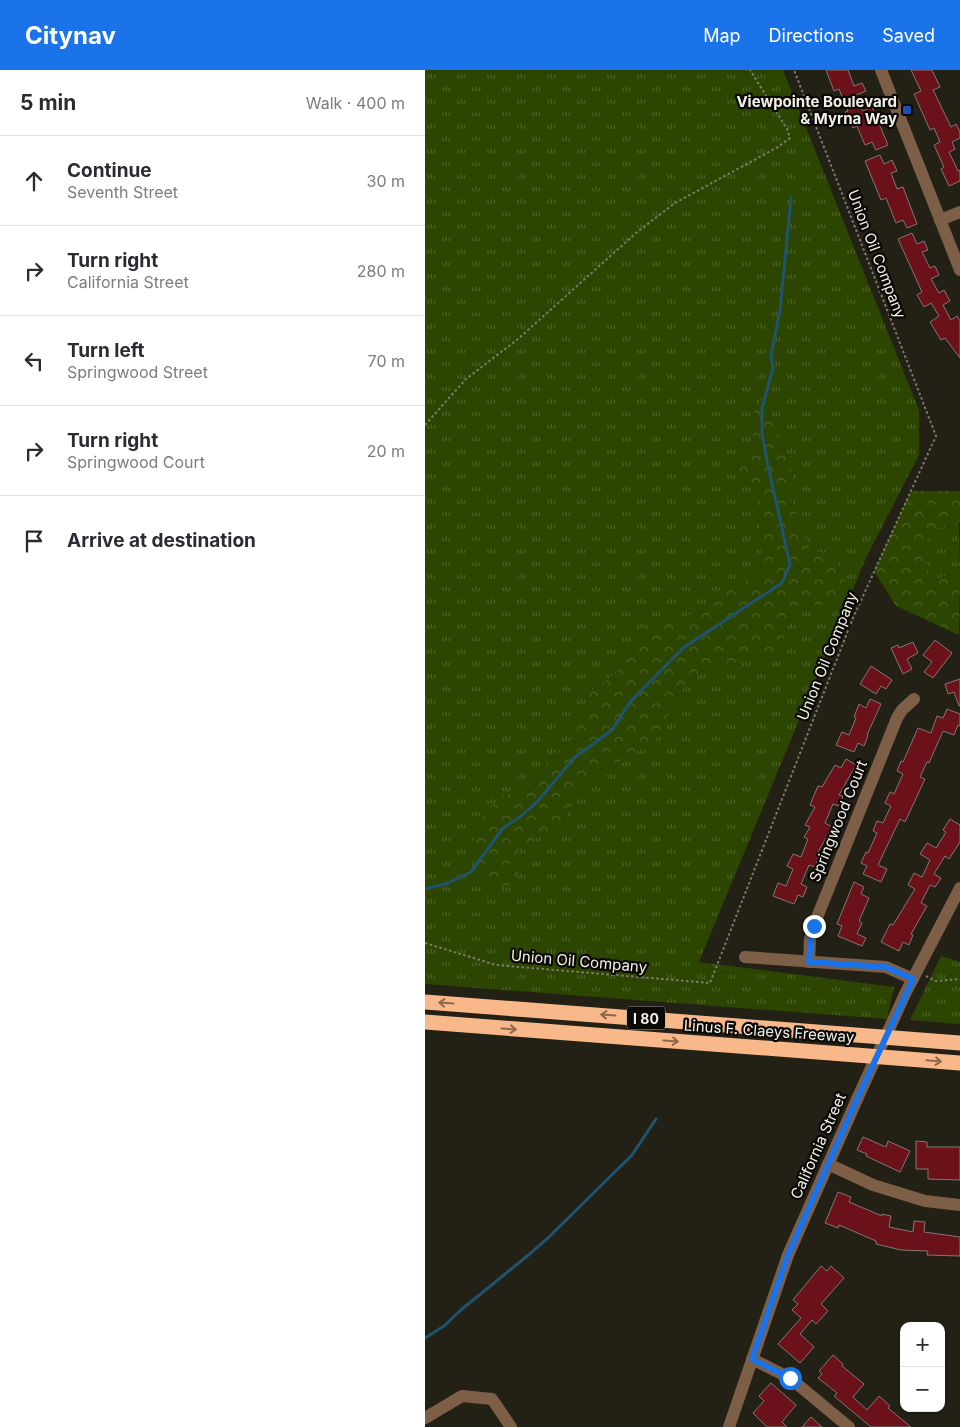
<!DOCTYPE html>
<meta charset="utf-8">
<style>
body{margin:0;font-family:Inter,sans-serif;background:#f2f2f3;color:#2b2b33}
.controls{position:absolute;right:15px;bottom:15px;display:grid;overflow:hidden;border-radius:10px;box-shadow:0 1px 4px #0004}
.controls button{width:45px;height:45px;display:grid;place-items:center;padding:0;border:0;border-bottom:1px solid #e1e1e2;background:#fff;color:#2b2b33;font:25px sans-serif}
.stop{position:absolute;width:15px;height:15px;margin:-11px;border:4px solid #1a73e8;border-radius:50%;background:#fff}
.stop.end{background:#1a73e8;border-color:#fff;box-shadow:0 1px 5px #0008}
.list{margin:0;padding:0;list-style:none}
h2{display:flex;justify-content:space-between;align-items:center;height:65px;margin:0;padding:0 20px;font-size:21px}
h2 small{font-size:16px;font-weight:400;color:#7c7c81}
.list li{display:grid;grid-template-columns:32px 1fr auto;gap:15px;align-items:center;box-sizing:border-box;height:90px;padding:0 20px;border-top:1px solid #e1e1e2}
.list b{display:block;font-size:19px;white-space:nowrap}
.list p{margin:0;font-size:16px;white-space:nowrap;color:#7c7c81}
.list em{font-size:16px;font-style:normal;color:#7c7c81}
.icon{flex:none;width:28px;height:28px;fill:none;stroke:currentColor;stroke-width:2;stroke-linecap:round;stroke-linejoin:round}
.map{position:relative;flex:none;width:535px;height:1357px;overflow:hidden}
header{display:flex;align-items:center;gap:30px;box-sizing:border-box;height:70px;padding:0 25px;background:#1a73e8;color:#fff}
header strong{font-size:24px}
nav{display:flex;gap:28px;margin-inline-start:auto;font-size:18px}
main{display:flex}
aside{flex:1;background:#fff}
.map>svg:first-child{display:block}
.grass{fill:url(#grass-tufts);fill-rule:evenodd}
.forest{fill:url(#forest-crowns)}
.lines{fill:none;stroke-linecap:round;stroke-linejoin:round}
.stream{stroke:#205370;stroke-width:3}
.building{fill:#6a111a;stroke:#867675}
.path{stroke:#7d7a71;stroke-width:2;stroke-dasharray:2.5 2.5;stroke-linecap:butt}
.minor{stroke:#7d5e46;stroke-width:12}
.highway{stroke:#f8b889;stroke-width:15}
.oneway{stroke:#8d694e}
.route{stroke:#1a73e8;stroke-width:6}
.transit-dot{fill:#1a4fb4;stroke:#0b0906;stroke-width:2}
.labels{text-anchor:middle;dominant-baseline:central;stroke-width:4.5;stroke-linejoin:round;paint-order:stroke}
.shield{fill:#0b0906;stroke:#adaba5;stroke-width:1}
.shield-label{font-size:14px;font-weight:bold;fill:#f3f0e9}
.poi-label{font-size:15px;font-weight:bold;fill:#f3f0e9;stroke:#0b0906;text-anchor:end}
.street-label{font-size:15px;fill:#f3f0e9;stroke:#0b0906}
</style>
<header>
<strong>Citynav</strong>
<nav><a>Map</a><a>Directions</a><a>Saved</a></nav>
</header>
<main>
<aside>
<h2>5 min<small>Walk · 400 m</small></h2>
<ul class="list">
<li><svg class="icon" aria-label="ahead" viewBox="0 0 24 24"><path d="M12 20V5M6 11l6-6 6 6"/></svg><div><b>Continue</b><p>Seventh Street</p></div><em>30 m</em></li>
<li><svg class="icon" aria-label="right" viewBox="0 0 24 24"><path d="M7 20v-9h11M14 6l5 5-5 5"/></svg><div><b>Turn right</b><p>California Street</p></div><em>280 m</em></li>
<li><svg class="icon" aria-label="left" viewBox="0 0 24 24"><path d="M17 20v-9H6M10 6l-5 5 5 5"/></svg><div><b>Turn left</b><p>Springwood Street</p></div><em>70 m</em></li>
<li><svg class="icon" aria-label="right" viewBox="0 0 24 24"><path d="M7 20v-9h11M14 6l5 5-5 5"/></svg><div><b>Turn right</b><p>Springwood Court</p></div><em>20 m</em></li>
<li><svg class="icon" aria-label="arrive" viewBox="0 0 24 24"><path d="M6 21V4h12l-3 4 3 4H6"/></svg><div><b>Arrive at destination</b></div></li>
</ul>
</aside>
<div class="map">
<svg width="535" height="1357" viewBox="0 0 535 1357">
<defs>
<pattern id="grass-tufts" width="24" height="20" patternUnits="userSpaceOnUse" patternTransform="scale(1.25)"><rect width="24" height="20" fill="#2c4601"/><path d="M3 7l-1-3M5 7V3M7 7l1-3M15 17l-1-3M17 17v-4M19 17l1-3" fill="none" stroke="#4b6126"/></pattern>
<pattern id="forest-crowns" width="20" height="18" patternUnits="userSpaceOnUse" patternTransform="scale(1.25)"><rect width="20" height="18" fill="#2c4601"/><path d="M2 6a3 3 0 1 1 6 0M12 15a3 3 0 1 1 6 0" fill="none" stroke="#4b6126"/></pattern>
</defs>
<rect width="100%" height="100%" fill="#232015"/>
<g class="grass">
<path d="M0 0H358L494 340V385L441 488 274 892 469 917 462 949 0 914ZM329 341 349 351 368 405 362 419 385 480 406 485 395 535 366 536 361 563 311 593 284 597 261 613 230 670 198 690 164 704 137 754 94 777 79 725 110 717 116 697 135 678 154 675 141 663 159 641 163 623 186 607 211 579 222 552 254 548 276 542 295 520 336 507 337 468 332 428 311 395 327 373Z"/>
<polygon points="534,453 535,501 507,511 497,480 511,458"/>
<polygon points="516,886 535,892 535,954 485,950"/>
</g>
<g class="forest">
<polygon points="338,328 349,351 368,405 362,419 385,480 406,485 422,504 412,528 395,535 366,536 361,563 354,580 311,593 284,597 261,613 230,670 198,690 164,704 137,754 94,777 93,802 90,815 69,820 55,805 46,777 59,743 79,725 110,717 116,697 135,678 153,675 141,663 159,641 163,623 186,607 211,579 222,552 254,548 276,542 295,520 336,506 337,468 332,428 311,395 327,373 329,341"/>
<polygon points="486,421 535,421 535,453 511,458 497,480 507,511 535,501 534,565 471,536 449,501"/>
</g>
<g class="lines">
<g class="stream">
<polyline points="0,819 23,813 46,802 78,758 95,747 113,731 149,688 187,660 205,632 258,578 357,513 365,494 342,391 337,363 337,338 348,298 346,286 355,240 366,128"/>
<polyline points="0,1268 19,1256 37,1239 101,1187 123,1168 207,1085 231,1049"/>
</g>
</g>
<g class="building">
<polygon points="401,0 423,0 429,16 437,13 441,21 431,25 438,41 447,37 463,75 451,80 447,72 440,75 432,56 428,58 420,42 423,41 414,19 409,21"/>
<polygon points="486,0 507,0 515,17 508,20 526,57 531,54 535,62 535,68 527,72 530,79 524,82 533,101 535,100 535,111 524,116 516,99 519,97 509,75 515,72 509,58 505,60 489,24 496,21"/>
<polygon points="455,85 459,94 467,90 472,101 466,103 472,119 478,117 492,154 482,158 478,150 471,153 461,128 456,130 440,91"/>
<polygon points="487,163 492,174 499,171 503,180 497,182 505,198 510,196 514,205 506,209 514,223 519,220 525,231 518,235 526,250 532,246 535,251 535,288 520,268 516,270 505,252 514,246 506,233 499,237 492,225 497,222 473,169"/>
<polygon points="510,570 527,583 508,608 499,602 507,592 498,585"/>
<polygon points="488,572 493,583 482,589 487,599 478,604 466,578 473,575 474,578"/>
<polygon points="446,596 467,610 461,619 456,616 451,624 435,614"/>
<polygon points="535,609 535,636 534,636 529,622 523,624 520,614"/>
<polygon points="445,629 456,634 442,665 443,665 439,676 433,673 429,682 411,675 417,662 424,665 431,648 429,647 434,634 441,638"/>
<polygon points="522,639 535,644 535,656 533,655 529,665 518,661 504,693 502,692 495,707 500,709 494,722 480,752 475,749 453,795 462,799 456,812 438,804 442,796 436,793 441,782 443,783 452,763 448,761 452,751 458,753 466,736 460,733 465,722 469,724 478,704 472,701 476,691 478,692 493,658 506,663 512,646 518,648"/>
<polygon points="421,689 431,695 414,725 418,726 414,736 408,734 400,753 407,757 392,784 394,785 390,797 384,795 376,814 382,817 378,827 373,825 369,834 348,826 353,813 361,816 368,799 362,796 368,784 376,787 383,769 379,767 385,757 380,755 390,737 385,735 393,716 397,717 410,695 416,698"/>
<polygon points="525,749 535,755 535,772 524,789 520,786 509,804 516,808 510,817 505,815 496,833 502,836 486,864 488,865 484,875 478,872 474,881 456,872 465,854 468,855 490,819 483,815 489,803 497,807 505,790 495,784 502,773 511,778 521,762 518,760"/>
<polygon points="429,812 439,817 436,824 444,828 434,851 437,853 432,864 441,868 437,876 413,866 417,856 412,854"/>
<polygon points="438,1067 461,1077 463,1071 485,1081 475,1102 441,1086 442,1084 432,1080"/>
<polygon points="491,1071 502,1072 502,1077 535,1077 535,1110 503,1109 503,1099 491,1099"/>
<polygon points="413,1122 426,1127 424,1132 457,1146 457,1144 466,1146 464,1157 488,1162 489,1151 500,1152 499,1162 535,1167 535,1186 502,1185 503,1181 476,1180 451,1174 451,1171 414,1155 413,1158 400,1153"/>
<polygon points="396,1196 402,1201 406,1196 419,1208 396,1234 403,1241 391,1254 387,1250 375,1264 389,1277 375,1293 353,1274 376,1248 367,1240 373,1234 368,1230"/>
<polygon points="408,1285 418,1294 417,1296 439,1314 428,1327 442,1340 454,1326 465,1336 463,1338 486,1357 446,1357 409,1326 412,1323 393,1308 397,1304 394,1301"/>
<polygon points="346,1313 371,1335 357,1352 362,1357 342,1357 328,1343 339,1331 334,1326"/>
<polygon points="386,1347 397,1357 377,1357"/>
</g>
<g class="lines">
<g class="path">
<polyline points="0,355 41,309 93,269 211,163 250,133 353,77 365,68 362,59 325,0"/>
<polyline points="0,873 71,895 285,913 428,548 511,366 369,0"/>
<polyline points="501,906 511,911 535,909"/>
</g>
<g class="minor">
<polyline points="456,0 535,200"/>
<polyline points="515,150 535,142"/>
<polyline points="320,887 461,897 488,909"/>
<polyline points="384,892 385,869 391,850 472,648 477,640 489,629"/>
<polyline points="403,1094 448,1115 500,1131 535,1135"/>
<polyline points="327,1289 365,1308 424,1357"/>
<polyline points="0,1348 37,1326 67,1329 86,1357"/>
<polyline points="304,1357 363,1185 433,1027 480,924 535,818"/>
</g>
<g class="highway">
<polyline points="0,932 535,973"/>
<polyline points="0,952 535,993"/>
</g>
</g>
<defs><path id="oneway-shaft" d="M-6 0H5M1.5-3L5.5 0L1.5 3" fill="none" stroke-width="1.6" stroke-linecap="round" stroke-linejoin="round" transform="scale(1.25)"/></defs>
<g class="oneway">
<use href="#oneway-shaft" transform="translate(21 933) rotate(-176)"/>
<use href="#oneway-shaft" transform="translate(183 945) rotate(-176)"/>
<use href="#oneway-shaft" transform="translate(84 959) rotate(4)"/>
<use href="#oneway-shaft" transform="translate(246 971) rotate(4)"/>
<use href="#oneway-shaft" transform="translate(509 991) rotate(5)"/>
</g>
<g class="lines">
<polyline class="route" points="365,1308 327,1289 363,1185 433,1027 488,909 461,897 384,892 386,869 389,856"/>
</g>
<rect class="transit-dot" x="477" y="35" width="10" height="10" rx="2.5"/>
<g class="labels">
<rect class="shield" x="202" y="936.5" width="38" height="23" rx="4"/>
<g class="shield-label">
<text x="221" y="948">I 80</text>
</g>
<g class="poi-label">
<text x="472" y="31">Viewpointe Boulevard<tspan x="472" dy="17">&amp; Myrna Way</tspan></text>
</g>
<g class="street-label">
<text transform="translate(452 184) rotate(69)">Union Oil Company</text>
<text transform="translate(402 586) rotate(-68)">Union Oil Company</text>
<text transform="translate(413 751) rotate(-68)">Springwood Court</text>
<text transform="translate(154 891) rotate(5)">Union Oil Company</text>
<text transform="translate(344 961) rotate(4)">Linus F. Claeys Freeway</text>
<text transform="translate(393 1076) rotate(-66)">California Street</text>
</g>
</g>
</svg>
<div class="controls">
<button>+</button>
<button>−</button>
</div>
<div class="stop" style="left:365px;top:1308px"></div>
<div class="stop end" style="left:389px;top:856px"></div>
</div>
</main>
